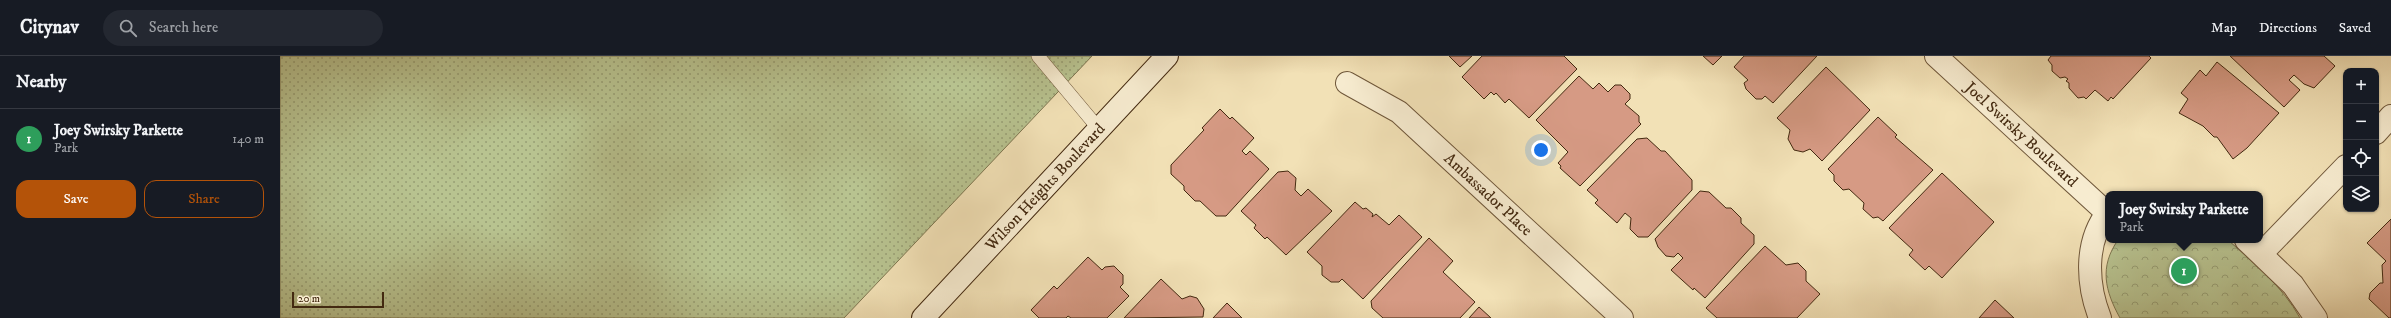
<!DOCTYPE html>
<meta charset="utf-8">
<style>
body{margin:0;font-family:"IM FELL DW Pica",serif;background:#242831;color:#f1f3f6}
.controls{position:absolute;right:12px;top:12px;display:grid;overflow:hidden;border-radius:8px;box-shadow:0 1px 3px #0004}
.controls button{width:36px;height:36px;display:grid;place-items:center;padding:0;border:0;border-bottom:1px solid #363941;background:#171b24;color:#f1f3f6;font:20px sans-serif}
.scale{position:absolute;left:12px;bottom:10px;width:92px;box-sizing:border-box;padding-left:4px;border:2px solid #432910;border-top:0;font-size:11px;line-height:14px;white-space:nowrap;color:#432910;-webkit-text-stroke:3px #f7ecd0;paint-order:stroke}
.you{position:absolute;left:1261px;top:94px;width:14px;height:14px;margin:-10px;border:3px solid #fff;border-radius:50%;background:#1a73e8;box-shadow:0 0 0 6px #1a73e833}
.badge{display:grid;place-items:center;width:26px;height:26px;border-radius:50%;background:#b45309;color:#fff;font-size:13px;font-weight:700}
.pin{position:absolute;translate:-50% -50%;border:2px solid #fff;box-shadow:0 1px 4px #0006}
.popup{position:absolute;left:1825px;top:135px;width:158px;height:52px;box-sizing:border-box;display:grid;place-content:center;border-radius:8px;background:#171b24;filter:drop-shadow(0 1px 3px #0005);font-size:13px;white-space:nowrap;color:#9ea1a6}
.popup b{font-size:15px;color:#f1f3f6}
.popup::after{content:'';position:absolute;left:50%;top:100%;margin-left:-8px;border:8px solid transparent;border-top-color:#171b24}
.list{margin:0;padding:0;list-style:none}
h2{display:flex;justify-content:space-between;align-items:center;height:52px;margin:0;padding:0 16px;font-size:17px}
h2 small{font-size:13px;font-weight:400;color:#9ea1a6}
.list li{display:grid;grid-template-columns:26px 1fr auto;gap:12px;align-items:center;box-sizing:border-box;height:60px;padding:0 16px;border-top:1px solid #363941}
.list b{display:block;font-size:15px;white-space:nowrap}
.list p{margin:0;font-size:13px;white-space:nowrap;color:#9ea1a6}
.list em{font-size:13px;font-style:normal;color:#9ea1a6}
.actions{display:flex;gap:8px;padding:12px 16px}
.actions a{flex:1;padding:9px 0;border:1px solid #b45309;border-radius:12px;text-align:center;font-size:14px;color:#b45309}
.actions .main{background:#b45309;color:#fff}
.icon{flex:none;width:22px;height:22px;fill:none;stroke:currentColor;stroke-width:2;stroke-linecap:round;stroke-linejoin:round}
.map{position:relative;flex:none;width:2111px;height:262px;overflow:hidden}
header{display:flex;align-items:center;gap:24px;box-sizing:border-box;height:56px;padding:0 20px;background:#171b24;border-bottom:1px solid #363941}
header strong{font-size:19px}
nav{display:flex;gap:22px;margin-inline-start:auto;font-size:14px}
.search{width:280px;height:36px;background:#242831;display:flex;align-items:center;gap:10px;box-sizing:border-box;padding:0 14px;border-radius:22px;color:#9ea1a6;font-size:15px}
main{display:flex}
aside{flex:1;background:#171b24}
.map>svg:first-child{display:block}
.grass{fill:url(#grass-dots);stroke:#7e7650}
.park{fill:url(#park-crowns);stroke:#7e7650}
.building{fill:#d69a84;stroke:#432910}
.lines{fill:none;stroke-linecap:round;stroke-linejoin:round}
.service-casing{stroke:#6f573a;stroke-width:14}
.minor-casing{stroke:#6f573a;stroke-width:24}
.secondary-casing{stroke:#432910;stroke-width:24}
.service{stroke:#f7ecd0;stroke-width:13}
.minor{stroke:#f7ecd0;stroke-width:22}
.secondary{stroke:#f7ecd0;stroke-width:22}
.labels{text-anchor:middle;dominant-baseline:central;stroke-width:4;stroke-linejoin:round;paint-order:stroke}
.street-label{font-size:16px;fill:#432910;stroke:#f7ecd0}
</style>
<header>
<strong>Citynav</strong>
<div class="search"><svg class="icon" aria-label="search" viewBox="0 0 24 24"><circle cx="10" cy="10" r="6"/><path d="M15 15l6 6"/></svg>Search here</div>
<nav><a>Map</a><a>Directions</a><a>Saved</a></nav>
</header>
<main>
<aside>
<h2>Nearby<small></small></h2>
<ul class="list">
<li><span class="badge" style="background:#2e9e5b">1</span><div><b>Joey Swirsky Parkette</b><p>Park</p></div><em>140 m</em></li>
</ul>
<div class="actions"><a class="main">Save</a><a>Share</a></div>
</aside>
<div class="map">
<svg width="2111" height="262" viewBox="0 0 2111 262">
<defs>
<pattern id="grass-dots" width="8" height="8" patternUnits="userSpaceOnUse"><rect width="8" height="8" fill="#b8c390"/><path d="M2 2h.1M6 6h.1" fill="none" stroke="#979e74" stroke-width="1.8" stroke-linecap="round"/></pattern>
<pattern id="park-crowns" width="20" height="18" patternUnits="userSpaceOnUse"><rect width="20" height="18" fill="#b8c390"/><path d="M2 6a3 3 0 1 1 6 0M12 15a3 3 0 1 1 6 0" fill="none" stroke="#979e74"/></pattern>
</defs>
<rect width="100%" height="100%" fill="#f2e1b6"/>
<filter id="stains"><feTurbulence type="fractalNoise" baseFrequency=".005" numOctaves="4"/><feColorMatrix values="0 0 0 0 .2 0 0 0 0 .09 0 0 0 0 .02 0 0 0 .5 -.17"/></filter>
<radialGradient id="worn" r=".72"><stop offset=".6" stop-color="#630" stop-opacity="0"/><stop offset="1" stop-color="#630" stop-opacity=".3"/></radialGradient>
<polygon class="grass" points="0,0 812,0 564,262 0,262"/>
<path class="park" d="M1838 184H1948C1975 208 2003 231 2020 262H1840C1825 235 1819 211 1838 184Z"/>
<g class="building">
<polygon points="1169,0 1192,0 1180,11"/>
<polygon points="1202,0 1284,0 1297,13 1249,62 1229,43 1225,47 1216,37 1214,39 1211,36 1204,43 1182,21"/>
<polygon points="1423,0 1442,0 1433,9"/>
<polygon points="1464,0 1537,0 1493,47 1485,40 1482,43 1476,43 1466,33 1464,27 1468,24 1454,11"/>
<polygon points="1771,0 1869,0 1871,2 1833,43 1831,41 1828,45 1815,34 1806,43 1804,41 1798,42 1789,32 1789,27 1786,25 1788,23 1785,21 1780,22 1772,15 1772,9 1768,4"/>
<polygon points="1950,0 2044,0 2055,10 2034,32 2024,28 2014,19 2009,24 2020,34 2004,51"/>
<polygon points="1937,6 1999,57 1967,92 1953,103 1937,81 1934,81 1923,70 1899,57 1908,43 1901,37 1920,14 1926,20"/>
<polygon points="1546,11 1590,54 1542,105 1530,93 1523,96 1514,94 1508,83 1510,74 1497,62"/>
<polygon points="1299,20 1313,33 1319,27 1328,36 1335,29 1341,29 1350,38 1350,43 1345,48 1359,60 1359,66 1361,68 1300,130 1280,112 1281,110 1278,107 1288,96 1256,64"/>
<polygon points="940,53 950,63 952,61 974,82 962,95 966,99 970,95 989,113 946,160 936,160 920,145 915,145 904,134 904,130 891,118 891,109 924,74 922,72"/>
<polygon points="1598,61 1617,79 1615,81 1653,114 1603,165 1598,161 1593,162 1583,153 1584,147 1569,133 1563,134 1554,125 1554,119 1548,113"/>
<polygon points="1367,82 1381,95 1385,95 1412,124 1412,134 1368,181 1358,181 1350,173 1351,162 1345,157 1337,167 1315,147 1318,144 1307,134 1357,83"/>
<polygon points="1008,115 1016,122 1015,134 1021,140 1028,133 1052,155 1006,199 987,181 985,183 974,172 976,169 961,155 998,116"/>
<polygon points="1662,117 1714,166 1662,222 1649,210 1645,214 1629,199 1633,194 1609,172"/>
<polygon points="1420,135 1429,136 1446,152 1451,152 1461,162 1461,167 1474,179 1474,188 1425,242 1414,232 1413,234 1391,214 1403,202 1398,197 1394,201 1386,200 1378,191 1375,183"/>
<polygon points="1075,146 1083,153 1086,152 1093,158 1092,161 1096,158 1109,169 1119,159 1142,181 1083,243 1062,223 1059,226 1051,226 1042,219 1042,210 1027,196"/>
<polygon points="2111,163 2111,262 2109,262 2089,243 2090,237 2100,227 2103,227 2102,209 2106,205 2087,187"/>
<polygon points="1149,182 1173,205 1163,216 1195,246 1180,262 1103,262 1092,252 1091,245"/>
<polygon points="1485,190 1506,209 1518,207 1526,215 1526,225 1540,238 1517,262 1437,262 1426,252"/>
<polygon points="808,201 822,214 825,211 834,210 843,219 843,228 840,231 849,240 827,262 791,262 788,260 786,262 759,262 751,254 774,230 777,233"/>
<polygon points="881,223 902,243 910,240 917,242 924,253 923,261 844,262"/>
<polygon points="1715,244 1734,262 1699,262"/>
<polygon points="947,247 962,262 933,262"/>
<polygon points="1199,251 1211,262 1189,262"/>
</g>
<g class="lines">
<g class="service-casing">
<polyline id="service" points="758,0 819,73"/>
</g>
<g class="minor-casing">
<g id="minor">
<path id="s1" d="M1656 0 1827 157"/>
<path id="s2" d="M1067 27 1119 56 1342 262"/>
<polyline points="2096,77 2111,60"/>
<polyline points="1966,184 2013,229 2036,262"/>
<polyline points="1982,197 2066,110"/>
<path d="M1820 262C1807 229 1804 186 1828 156"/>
</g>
</g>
<g class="secondary-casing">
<g id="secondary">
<path id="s3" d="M643 262 887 0"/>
</g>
</g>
<use href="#service" class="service"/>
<use href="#minor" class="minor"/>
<use href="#secondary" class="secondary"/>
</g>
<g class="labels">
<g class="street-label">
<text stroke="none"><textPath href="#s1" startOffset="116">Joel Swirsky Boulevard</textPath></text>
<text stroke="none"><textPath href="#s3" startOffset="179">Wilson Heights Boulevard</textPath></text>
<text stroke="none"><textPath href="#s2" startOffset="181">Ambassador Place</textPath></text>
</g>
</g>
<rect width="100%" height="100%" filter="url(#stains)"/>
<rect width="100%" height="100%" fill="url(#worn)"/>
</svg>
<div class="controls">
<button>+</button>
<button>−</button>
<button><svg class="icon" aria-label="locate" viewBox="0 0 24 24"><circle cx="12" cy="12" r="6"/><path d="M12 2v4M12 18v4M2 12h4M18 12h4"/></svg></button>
<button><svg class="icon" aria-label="layers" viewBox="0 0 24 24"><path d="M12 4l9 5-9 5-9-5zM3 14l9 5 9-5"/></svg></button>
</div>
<div class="scale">20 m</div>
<div class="you"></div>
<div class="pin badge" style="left:1904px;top:215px;background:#2e9e5b">1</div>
<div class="popup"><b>Joey Swirsky Parkette</b>Park</div>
</div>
</main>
